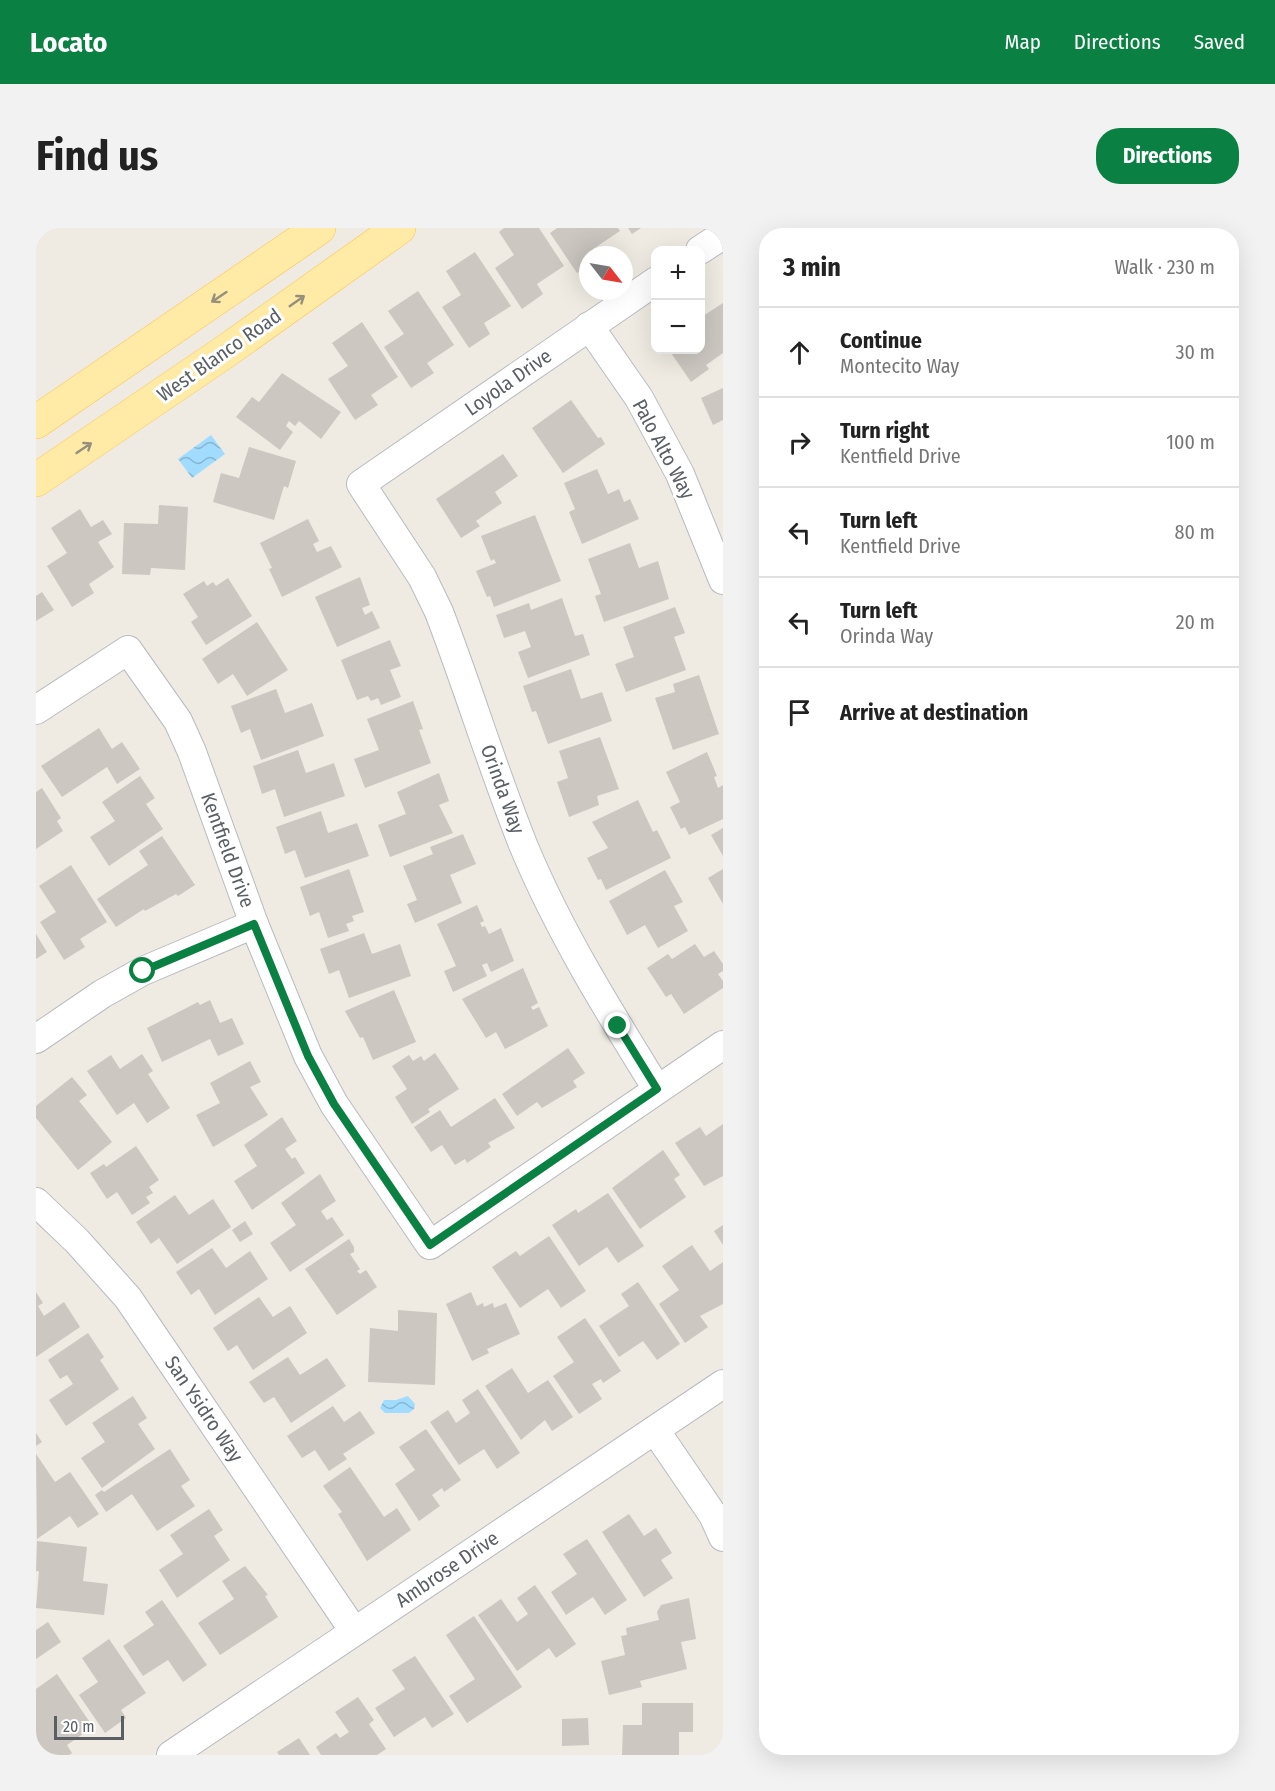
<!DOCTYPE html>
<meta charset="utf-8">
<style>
body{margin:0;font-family:"Fira Sans Condensed",sans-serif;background:#f2f2f2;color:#222}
.controls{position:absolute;right:18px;top:18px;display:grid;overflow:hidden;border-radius:12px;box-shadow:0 6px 24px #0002}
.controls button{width:54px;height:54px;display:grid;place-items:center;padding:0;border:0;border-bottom:2px solid #e0e0e0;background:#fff;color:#222;font:30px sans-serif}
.compass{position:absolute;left:543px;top:18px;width:54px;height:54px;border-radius:50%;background:#fff;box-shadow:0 6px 24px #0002;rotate:121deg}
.scale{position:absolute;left:18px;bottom:15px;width:70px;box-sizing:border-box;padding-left:6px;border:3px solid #5a5f64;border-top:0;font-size:16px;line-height:21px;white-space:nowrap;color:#5a5f64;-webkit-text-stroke:4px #fff;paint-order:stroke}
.stop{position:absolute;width:18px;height:18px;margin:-14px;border:4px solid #0b8043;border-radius:50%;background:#fff}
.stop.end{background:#0b8043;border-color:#fff;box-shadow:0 2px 6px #0008}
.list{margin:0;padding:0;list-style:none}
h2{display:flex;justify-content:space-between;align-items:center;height:78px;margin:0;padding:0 24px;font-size:26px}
h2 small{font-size:20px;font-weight:400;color:#767676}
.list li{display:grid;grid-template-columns:39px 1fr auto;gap:18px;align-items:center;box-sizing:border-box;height:90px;padding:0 24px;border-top:2px solid #e0e0e0}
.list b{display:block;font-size:22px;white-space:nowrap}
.list p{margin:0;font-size:20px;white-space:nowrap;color:#767676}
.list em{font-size:20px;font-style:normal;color:#767676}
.icon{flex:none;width:33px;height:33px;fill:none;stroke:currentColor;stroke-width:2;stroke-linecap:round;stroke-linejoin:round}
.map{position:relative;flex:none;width:687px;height:1527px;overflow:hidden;border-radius:24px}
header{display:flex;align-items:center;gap:36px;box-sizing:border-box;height:84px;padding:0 30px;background:#0b8043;color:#fff}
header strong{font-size:28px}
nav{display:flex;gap:33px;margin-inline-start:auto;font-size:21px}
.intro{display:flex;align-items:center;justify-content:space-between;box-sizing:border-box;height:144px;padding:0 36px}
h1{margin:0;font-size:42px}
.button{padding:15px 27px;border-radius:24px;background:#0b8043;color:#fff;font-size:21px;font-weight:700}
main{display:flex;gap:36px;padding:0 36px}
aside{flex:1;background:#fff;border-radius:24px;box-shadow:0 6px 24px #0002}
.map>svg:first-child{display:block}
.water{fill:url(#water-waves)}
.building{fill:#ccc7c1}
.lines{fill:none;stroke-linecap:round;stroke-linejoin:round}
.minor-casing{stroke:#b7bbc0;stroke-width:30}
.primary-casing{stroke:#ffc14b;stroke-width:34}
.minor{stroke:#fff;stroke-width:28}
.primary{stroke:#ffeba6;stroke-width:33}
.oneway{stroke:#94907b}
.route{stroke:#0b8043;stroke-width:8}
.labels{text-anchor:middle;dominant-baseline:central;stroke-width:6;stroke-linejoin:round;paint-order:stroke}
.street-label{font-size:20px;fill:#5a5f64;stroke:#fff}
</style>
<header>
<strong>Locato</strong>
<nav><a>Map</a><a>Directions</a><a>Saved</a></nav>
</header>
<div class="intro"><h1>Find us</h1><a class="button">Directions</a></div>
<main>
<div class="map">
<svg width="687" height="1527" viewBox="0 0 687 1527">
<defs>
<pattern id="water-waves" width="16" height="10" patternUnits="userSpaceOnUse" patternTransform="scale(1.5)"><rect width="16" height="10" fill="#a1dcff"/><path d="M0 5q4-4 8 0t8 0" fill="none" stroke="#86b6d2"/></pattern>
</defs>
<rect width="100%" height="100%" fill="#efebe2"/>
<g class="water">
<polygon points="175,207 189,226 156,250 142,231"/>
<polygon points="372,1168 379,1176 378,1181 373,1185 349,1185 344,1180 348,1172 360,1172"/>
</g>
<g class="building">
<polygon points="468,0 503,0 528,38 501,56 507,66 486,81 459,40 478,27 463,4"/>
<polygon points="521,0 582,0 584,3 557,21 561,27 552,27 552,38 541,45 514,5"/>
<polygon points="592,0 605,0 596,6"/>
<polygon points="439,24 475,78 448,95 454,106 433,120 406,79 425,67 410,43"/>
<polygon points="382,63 418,117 391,135 398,145 375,160 348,119 368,106 352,83"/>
<polygon points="687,75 687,125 670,137 673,141 655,154 633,122 664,122 664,90"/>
<polygon points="326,94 362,149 335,167 342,177 319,192 292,151 312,138 296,115"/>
<polygon points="246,145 305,184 285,211 263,193 259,198 253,193 250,198 257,204 244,222 200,189 216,169 223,174"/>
<polygon points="687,160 687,192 677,197 665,170"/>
<polygon points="535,172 562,210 565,209 569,216 527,245 496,200"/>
<polygon points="213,219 260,233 252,260 248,258 238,292 177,274 185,245 203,250"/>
<polygon points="467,226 482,248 459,264 466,275 440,293 444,298 425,310 400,271"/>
<polygon points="561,241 572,266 583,261 588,274 594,271 603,291 546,316 533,284 539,281 528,255"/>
<polygon points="123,277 152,279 149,342 115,340 114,347 86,346 88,295 122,296"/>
<polygon points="44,281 55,299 67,292 76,306 62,314 78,339 53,356 58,365 36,379 11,338 31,325 15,300"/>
<polygon points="499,287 525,353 458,379 454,368 451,369 440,343 460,335 458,331 455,333 445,308"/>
<polygon points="272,291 283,313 277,316 281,324 295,318 306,339 246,369 233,341 236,340 224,315"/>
<polygon points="594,315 603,340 622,333 633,371 568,394 559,368 565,366 552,331"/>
<polygon points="324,349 334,377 326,380 329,387 336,383 344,400 301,419 279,369"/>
<polygon points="192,350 216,388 170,417 155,394 162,389 147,366 168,353 171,358 177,354 180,358"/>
<polygon points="6,364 18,382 0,393 0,368"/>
<polygon points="526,370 539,408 547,406 554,427 492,450 482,424 495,419 489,403 468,410 460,387 493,375 495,382"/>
<polygon points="639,379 649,405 638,409 650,442 590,464 579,436 598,429 587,399"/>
<polygon points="221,394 252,442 211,468 197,446 182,456 166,431"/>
<polygon points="354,412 365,438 354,442 365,469 345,477 342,470 335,473 332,468 321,472 305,432"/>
<polygon points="535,441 545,471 566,464 576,493 512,516 500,483 496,484 487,458"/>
<polygon points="663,447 683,506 637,522 619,470 639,464 637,456"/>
<polygon points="240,461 249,485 276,475 288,508 225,532 214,501 205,505 195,478"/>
<polygon points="377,473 387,501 383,502 395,535 329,560 318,531 343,522 331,491"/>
<polygon points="63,500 76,521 86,514 104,541 81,556 71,539 26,569 5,538"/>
<polygon points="564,509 583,561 561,568 563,577 533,589 521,554 532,550 523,523"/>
<polygon points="262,522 270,545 298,535 309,568 248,589 239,561 226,566 217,538"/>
<polygon points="671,524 681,548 678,549 682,560 687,557 687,591 653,607 649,599 645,601 634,579 644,574 630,544"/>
<polygon points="403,545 413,573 403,577 417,605 354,629 342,597 370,586 361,564"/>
<polygon points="104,548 119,570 110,576 127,601 73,638 54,609 79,593 66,574"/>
<polygon points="6,560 25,590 21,593 27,603 0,621 0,564"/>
<polygon points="602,572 617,604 621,602 635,630 570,662 565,651 562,652 551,630 572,620 556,594"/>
<polygon points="285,583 292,605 321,595 333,628 269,650 259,622 249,626 240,599"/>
<polygon points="687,600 687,628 675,607"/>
<polygon points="427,606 440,636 414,647 426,675 379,695 371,676 381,672 367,638 397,626 394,619"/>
<polygon points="126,608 159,657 142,668 140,666 109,683 108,681 80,699 61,671 112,637 103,623"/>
<polygon points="35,637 71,694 44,711 49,719 28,732 4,694 20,684 3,658"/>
<polygon points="313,641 328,684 316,688 318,693 310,696 313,703 292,710 283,684 274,688 264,659"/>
<polygon points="687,641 687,676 672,650"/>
<polygon points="629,642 647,674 638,678 652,703 622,720 609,697 591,707 573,673"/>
<polygon points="441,677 448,693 444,695 446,699 449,698 453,706 465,700 478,733 455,744 451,735 446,737 451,748 417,764 408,743 420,738 401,696"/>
<polygon points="328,705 336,726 364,716 375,748 313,770 303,742 293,746 284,721"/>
<polygon points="0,706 11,724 0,731"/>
<polygon points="659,716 668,729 678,723 687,736 687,743 682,746 687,753 687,760 648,786 635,766 630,769 611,740 632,726 636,731"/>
<polygon points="487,740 502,775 495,779 497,782 503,779 512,798 469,821 460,804 450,810 426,771"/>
<polygon points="358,762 380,814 337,832 327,809 324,810 309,783"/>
<polygon points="174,772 184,795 196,790 208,816 182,828 174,811 126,834 111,800 162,774 164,777"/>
<polygon points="532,820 549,845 537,853 541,859 506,880 501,874 481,888 466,866"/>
<polygon points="399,825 423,861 392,881 394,884 376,896 359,869 371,861 356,838 373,827 377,833 385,828 388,833"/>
<polygon points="106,826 117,843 112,846 134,880 111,895 98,875 81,887 51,843 75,827 84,841"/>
<polygon points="214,833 225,854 214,859 232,887 177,919 160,887 184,875 174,855"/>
<polygon points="36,849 51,867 43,873 76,914 42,942 0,890 0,878"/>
<polygon points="459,870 479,900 452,915 455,919 431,935 429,931 419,937 406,917 395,924 378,899 404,882 415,899"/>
<polygon points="246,889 261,913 249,921 256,931 259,929 269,945 216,982 198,953 221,938 208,917"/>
<polygon points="687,896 687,948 668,958 639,915 664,899 670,908"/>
<polygon points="100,918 123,952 113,959 117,965 110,969 114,975 96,987 81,964 71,971 54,945 68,936 70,939"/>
<polygon points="627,922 644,947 638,951 650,969 604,1001 576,960"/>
<polygon points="284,946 300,973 285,983 291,992 296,989 308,1007 254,1044 234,1015 260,997 245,975"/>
<polygon points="572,965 608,1018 582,1035 571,1019 543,1038 516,997 540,981 542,985"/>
<polygon points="139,967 153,987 177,971 195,999 141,1036 123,1010 115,1016 100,994"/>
<polygon points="209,993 217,1006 204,1014 196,1002"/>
<polygon points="687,997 687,1017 678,1003"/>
<polygon points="513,1008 550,1063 525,1080 512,1061 484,1080 456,1039 480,1023 484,1028"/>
<polygon points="313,1011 318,1019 318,1024 314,1026 324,1041 321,1043 324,1046 330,1042 341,1059 301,1087 269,1041"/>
<polygon points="656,1017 674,1043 687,1034 687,1076 664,1088 672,1099 649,1115 623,1076 643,1062 626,1038"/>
<polygon points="176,1020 190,1040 214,1023 232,1051 179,1087 163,1061 155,1067 140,1044"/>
<polygon points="602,1054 644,1116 621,1132 607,1113 583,1129 563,1098 593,1078 585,1066"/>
<polygon points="0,1064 7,1075 2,1078 8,1088 28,1074 44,1099 0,1129"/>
<polygon points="435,1064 441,1078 447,1075 448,1079 457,1075 458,1080 470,1075 484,1106 451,1121 453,1125 436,1133 410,1076"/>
<polygon points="223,1069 237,1089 254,1078 271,1105 217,1142 201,1117 192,1123 177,1100"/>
<polygon points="362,1082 401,1085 399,1157 332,1154 334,1100 362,1103"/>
<polygon points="549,1090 585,1143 567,1155 565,1151 556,1156 566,1171 543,1186 517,1148 538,1134 521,1109"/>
<polygon points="52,1105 68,1129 64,1132 83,1161 30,1198 13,1172 37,1156 31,1147 24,1151 12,1132"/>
<polygon points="252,1129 264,1147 291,1130 310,1158 255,1195 238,1169 228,1175 213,1154"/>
<polygon points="476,1140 492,1165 512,1152 537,1189 516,1203 509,1192 485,1212 449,1158"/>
<polygon points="442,1161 484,1225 461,1241 448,1221 423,1237 394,1194 412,1182 420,1195 434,1185 426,1172"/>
<polygon points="97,1168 111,1190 102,1196 119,1221 66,1260 45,1230 69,1214 56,1195"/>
<polygon points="297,1178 308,1194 324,1183 339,1205 307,1226 311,1231 293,1243 279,1222 266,1230 251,1208"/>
<polygon points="390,1201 425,1252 408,1264 406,1260 396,1267 404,1278 383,1293 359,1256 379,1242 363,1219"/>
<polygon points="0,1205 6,1214 0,1218"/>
<polygon points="134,1221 154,1252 145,1258 159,1278 121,1303 96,1266 70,1284 59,1267 66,1262 68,1264"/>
<polygon points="0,1226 19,1254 34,1244 63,1286 42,1300 34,1288 1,1311"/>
<polygon points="314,1239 348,1289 361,1280 375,1302 331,1333 302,1286 306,1284 287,1258"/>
<polygon points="173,1281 187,1302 178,1308 194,1332 141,1370 123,1342 147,1326 134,1307"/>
<polygon points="593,1286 608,1308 620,1300 636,1325 625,1332 637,1350 608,1369 566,1304"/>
<polygon points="551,1311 591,1372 569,1387 557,1369 530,1387 515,1364 541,1346 527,1326"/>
<polygon points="1,1313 51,1319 47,1353 72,1356 68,1387 0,1380 3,1343 0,1343"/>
<polygon points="209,1338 232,1367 229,1368 242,1389 184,1427 162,1395 198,1371 186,1353"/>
<polygon points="499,1357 540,1416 520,1430 513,1420 481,1443 442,1387 465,1371 481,1394 492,1386 481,1370"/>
<polygon points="653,1370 660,1411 645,1414 651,1441 604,1453 606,1459 573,1467 565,1433 589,1427 585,1408 591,1407 590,1400 623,1392 621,1384 625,1377"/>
<polygon points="126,1372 171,1437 147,1454 132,1432 107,1448 87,1418 118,1397 109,1384"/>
<polygon points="438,1388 486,1459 431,1495 413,1468 439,1451 410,1407"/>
<polygon points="12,1394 25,1414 0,1431 0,1402"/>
<polygon points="73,1411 110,1465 85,1482 90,1490 69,1505 43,1467 62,1454 46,1430"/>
<polygon points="379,1428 418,1486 396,1500 389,1489 358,1509 339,1480 369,1461 356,1442"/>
<polygon points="21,1446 57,1499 31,1517 36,1525 33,1527 4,1527 0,1521 0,1461"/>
<polygon points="322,1469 338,1492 333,1496 350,1521 341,1527 285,1527 280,1519 300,1505 304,1510 313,1504 299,1484"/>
<polygon points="606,1475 657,1475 657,1504 643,1504 643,1527 586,1527 587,1497 606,1497"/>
<polygon points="552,1490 553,1517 526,1518 526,1491"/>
<polygon points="263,1510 274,1527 243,1527 241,1524"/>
</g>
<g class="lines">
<g class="minor-casing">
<g id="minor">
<polyline points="664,22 687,7"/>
<path d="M620 53 325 256 386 349 403 384C433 462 457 542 488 619 524 705 572 782 621 861"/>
<polyline points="553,98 603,170 644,246 687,352"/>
<polyline points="0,482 92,422 142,493 156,524 218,696 272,828 298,876 394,1017 687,817"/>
<polyline points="0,811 66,766 107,743 218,696"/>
<polyline points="0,974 41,1013 92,1070 318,1403"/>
<polyline points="619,1202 677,1287 687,1309"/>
<polyline points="135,1527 687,1156"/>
</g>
</g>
<g class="primary-casing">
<g id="primary">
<polyline points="0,194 283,0"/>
<polyline points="0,252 190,123 363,0"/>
</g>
</g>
<use href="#minor" class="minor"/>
<use href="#primary" class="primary"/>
</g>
<defs><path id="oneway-shaft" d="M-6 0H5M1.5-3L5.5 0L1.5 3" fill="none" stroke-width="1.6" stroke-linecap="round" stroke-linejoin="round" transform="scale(1.5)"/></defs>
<g class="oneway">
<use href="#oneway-shaft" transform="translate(183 69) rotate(146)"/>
<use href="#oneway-shaft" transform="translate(261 73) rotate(-35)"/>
<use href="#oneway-shaft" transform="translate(48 220) rotate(-34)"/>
</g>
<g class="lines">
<polyline class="route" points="107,743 218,696 272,828 298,876 394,1017 621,861 582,798"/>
</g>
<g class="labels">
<g class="street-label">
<text transform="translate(183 127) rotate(-35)">West Blanco Road</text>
<text transform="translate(472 154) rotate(-35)">Loyola Drive</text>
<text transform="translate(628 221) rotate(62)">Palo Alto Way</text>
<text transform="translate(467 561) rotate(70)">Orinda Way</text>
<text transform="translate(192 622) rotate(70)">Kentfield Drive</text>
<text transform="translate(168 1181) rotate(56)">San Ysidro Way</text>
<text transform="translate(411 1341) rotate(-34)">Ambrose Drive</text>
</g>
</g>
</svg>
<div class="controls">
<button>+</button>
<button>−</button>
</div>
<svg class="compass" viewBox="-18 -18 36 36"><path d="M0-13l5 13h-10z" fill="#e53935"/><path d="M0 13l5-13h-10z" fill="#767676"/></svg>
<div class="scale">20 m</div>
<div class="stop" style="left:107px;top:743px"></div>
<div class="stop end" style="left:582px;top:798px"></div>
</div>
<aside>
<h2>3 min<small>Walk · 230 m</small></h2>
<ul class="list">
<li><svg class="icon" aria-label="ahead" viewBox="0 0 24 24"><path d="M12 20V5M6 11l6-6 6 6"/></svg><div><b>Continue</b><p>Montecito Way</p></div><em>30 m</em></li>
<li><svg class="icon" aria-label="right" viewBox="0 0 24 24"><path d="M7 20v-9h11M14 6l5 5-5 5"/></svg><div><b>Turn right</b><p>Kentfield Drive</p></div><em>100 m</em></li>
<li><svg class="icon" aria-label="left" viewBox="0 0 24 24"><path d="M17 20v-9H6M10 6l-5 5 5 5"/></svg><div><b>Turn left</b><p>Kentfield Drive</p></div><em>80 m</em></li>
<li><svg class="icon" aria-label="left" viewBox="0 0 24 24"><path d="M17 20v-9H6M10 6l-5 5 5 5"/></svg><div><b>Turn left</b><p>Orinda Way</p></div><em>20 m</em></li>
<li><svg class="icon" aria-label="arrive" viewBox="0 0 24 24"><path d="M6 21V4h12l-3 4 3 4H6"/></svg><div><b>Arrive at destination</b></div></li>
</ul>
</aside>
</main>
